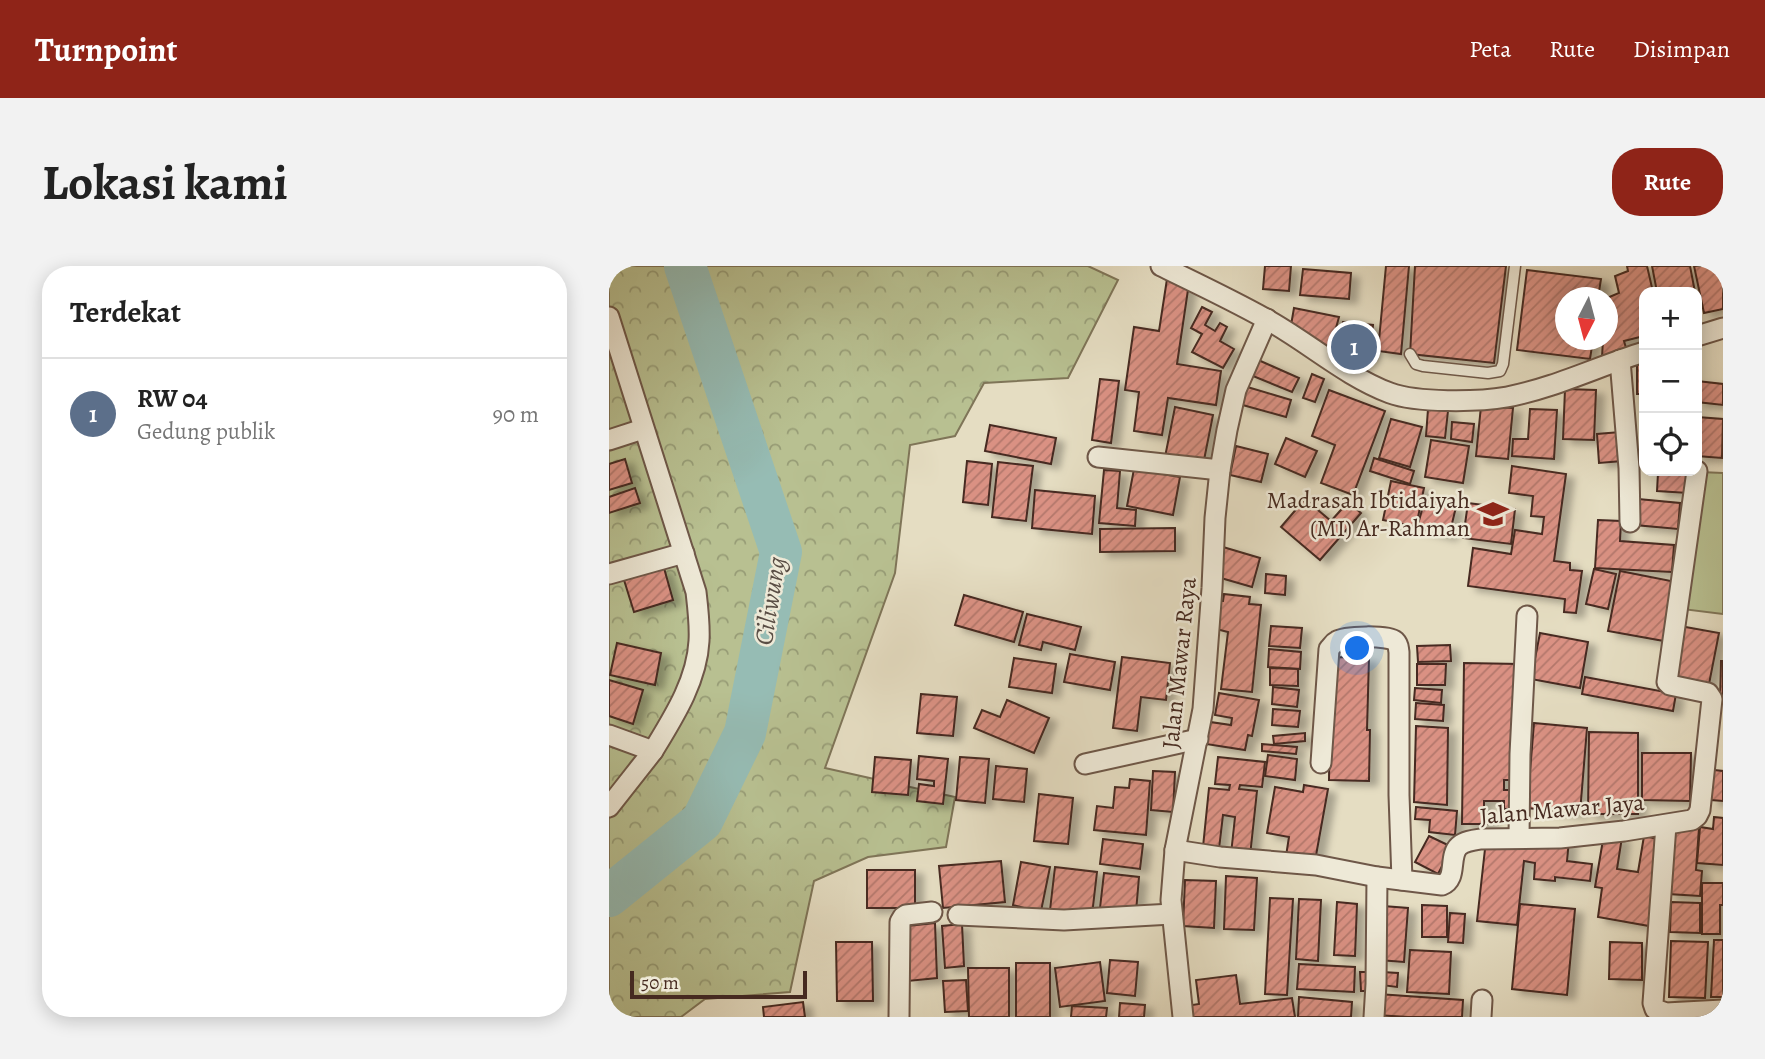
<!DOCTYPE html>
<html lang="id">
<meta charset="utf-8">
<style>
body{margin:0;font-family:Alegreya,serif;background:#f2f2f2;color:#222}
.controls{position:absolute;right:21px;top:21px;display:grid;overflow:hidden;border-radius:14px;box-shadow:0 4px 18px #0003}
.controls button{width:63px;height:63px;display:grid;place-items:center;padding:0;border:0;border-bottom:2px solid #e0e0e0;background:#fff;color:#222;font:35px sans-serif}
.compass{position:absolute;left:946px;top:21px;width:63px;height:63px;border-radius:50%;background:#fff;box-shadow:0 4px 18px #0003;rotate:186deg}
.scale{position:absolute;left:21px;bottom:18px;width:177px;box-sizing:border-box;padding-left:7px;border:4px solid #462a20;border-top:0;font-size:19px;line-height:24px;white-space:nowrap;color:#462a20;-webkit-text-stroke:5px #eee9d7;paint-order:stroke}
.you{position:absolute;left:749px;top:383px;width:24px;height:24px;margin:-18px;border:5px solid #fff;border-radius:50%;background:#1a73e8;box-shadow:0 0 0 10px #1a73e833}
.badge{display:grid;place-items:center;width:46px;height:46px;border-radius:50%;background:#8f2418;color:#fff;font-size:23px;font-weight:700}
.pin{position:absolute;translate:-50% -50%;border:4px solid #fff;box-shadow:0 2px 7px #0006}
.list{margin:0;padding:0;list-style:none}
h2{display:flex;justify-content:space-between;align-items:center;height:91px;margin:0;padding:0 28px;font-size:30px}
h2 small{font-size:23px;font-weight:400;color:#767676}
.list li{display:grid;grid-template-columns:46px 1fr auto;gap:21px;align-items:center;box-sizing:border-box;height:112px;padding:0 28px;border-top:2px solid #e0e0e0}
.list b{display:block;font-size:26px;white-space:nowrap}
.list p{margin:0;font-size:23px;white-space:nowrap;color:#767676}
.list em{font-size:23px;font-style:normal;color:#767676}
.icon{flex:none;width:38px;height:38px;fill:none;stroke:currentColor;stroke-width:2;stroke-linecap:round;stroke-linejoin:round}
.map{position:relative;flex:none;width:1114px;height:751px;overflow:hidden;border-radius:28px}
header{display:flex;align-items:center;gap:42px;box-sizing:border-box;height:98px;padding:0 35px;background:#8f2418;color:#fff}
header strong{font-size:33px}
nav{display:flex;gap:38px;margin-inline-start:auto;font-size:24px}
.intro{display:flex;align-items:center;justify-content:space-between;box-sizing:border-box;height:168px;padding:0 42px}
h1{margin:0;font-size:49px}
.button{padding:18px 32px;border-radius:28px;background:#8f2418;color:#fff;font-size:24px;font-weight:700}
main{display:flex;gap:42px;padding:0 42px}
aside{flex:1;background:#fff;border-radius:28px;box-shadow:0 4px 18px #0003}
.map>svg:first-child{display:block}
.green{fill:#b8c091;stroke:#7f7558;stroke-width:2}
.forest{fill:url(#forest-crowns);stroke:#7f7558;stroke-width:2}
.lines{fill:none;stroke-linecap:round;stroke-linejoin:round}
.river{stroke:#96bcb4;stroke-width:42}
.building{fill:url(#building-hatch);stroke:#462a20;stroke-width:2;filter:url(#shadow)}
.service-casing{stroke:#6e5748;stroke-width:13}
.minor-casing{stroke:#6e5748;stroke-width:23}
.service{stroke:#eee9d7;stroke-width:10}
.minor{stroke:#eee9d7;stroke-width:19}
.labels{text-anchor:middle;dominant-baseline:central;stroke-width:5;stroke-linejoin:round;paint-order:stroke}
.poi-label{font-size:24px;fill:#462a20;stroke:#eee9d7;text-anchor:end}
.street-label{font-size:24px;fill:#462a20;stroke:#eee9d7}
.water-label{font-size:26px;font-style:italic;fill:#5a4e45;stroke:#eee9d7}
</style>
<header>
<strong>Turnpoint</strong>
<nav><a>Peta</a><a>Rute</a><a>Disimpan</a></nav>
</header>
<div class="intro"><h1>Lokasi kami</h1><a class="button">Rute</a></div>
<main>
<aside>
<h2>Terdekat<small></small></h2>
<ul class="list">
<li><span class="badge" style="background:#5c6f8a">1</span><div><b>RW 04</b><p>Gedung publik</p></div><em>90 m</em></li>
</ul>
</aside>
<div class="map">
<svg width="1114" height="751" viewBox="0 0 1114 751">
<defs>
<pattern id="forest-crowns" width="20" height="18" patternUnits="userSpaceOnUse" patternTransform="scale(1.75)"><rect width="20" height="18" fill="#b8c091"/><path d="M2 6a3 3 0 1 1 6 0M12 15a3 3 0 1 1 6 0" fill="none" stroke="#979c76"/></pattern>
<pattern id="building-hatch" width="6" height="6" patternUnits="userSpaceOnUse" patternTransform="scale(1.75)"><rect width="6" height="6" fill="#da9183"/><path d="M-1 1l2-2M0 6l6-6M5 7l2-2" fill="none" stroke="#b3776b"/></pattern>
<filter id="shadow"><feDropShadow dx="8" dy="4.5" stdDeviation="3.5" flood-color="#0004"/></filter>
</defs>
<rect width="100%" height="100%" fill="#e5ddc2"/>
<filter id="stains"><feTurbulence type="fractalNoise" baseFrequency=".00286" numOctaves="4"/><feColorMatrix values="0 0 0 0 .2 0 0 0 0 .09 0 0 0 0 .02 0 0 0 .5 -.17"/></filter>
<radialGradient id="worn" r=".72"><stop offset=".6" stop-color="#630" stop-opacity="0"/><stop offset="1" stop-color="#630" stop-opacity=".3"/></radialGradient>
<polygon class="green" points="1091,206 1114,207 1114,348 1073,343"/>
<polygon class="forest" points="0,0 479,0 509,14 459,112 375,117 346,170 301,179 286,307 216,502 346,531 337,581 259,591 205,615 181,726 96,733 72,751 0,751"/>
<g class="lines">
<polyline class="river" points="0,630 93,555 136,467 172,286 76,0"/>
</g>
<g class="building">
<polygon points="656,0 682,0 680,25 654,23"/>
<polygon points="777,0 800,0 792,88 769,85"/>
<polygon points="806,0 897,0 885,97 801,88"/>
<polygon points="1018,0 1038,0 1044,26 1035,26 1035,70 1015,75 1017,82 993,91 994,74 998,74 998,32 1010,27 1006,10 1019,5"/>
<polygon points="1043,0 1081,0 1086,26 1048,26"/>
<polygon points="1085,0 1112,0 1114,12 1114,43 1095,47"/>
<polygon points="694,3 742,7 740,33 691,29"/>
<polygon points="918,4 992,13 989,32 956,32 956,74 984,74 981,93 908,84"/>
<polygon points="558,13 580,17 568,98 612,105 607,139 559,132 553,169 525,165 530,126 516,124 525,61 550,65"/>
<polygon points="593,41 603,46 596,59 606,65 611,57 618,61 611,75 625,83 614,102 583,86 593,68 582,62"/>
<polygon points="685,42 730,51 721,84 682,59"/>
<polygon points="734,56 764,59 761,90 731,87"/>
<polygon points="647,93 690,112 683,126 639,108"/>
<rect x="1028" y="93" width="7" height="35"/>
<polygon points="703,108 715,113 706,136 694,132"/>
<polygon points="491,113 510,115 502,177 483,174"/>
<polygon points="1088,115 1114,118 1114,139 1088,136"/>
<polygon points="635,120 682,134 677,151 630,138"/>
<polygon points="956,123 987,124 985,174 954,173"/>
<polygon points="720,124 776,145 744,229 712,217 726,179 703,170"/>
<polygon points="872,140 904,142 899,193 867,190"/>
<polygon points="566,141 604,149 594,199 556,191"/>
<polygon points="819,143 839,145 836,172 817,170"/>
<polygon points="921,143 948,144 945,193 903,190 904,173 919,173"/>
<polygon points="1088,151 1114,153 1113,192 1088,190"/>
<polygon points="782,153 813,161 801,201 770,192"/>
<polygon points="843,156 865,158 863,176 842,173"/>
<polygon points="381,159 447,172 442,198 376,185"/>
<polygon points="1011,166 1013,195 990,197 988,168"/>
<polygon points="677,172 708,185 696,211 666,198"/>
<polygon points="822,174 860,180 854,217 816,211"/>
<polygon points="627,180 659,188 652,216 621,209"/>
<polygon points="765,192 805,205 801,218 761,205"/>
<polygon points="16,193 23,217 0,224 0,198"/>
<polygon points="358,195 383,198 379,239 354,236"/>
<polygon points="389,196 424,200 417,255 383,251"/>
<polygon points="903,200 957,208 945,295 961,297 961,304 973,305 967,347 955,346 956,333 859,320 864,282 902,288 906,264 933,268 935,251 922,250 924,230 900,227"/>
<polygon points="525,203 571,211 564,249 518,240"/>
<polygon points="495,204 511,205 508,242 527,244 526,260 490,257"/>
<polygon points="1049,207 1080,208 1079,227 1048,225"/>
<polygon points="782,215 815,222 807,261 774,254"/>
<polygon points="26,222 31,237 0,247 0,231"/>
<polygon points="426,224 486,230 483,268 423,262"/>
<polygon points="696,233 722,255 739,236 752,247 711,294 672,261"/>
<polygon points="816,233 847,241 840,270 808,262"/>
<polygon points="1029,233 1071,237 1069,263 1026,259"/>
<polygon points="859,237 906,243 902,278 854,272"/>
<polygon points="989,254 1012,255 1011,275 1065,279 1063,306 986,302"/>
<polygon points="566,262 566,285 491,286 491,263"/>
<polygon points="614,281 651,292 643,321 605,310"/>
<polygon points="55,302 64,334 25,346 15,314"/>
<polygon points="985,303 1007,308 999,343 977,338"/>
<polygon points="1011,305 1067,316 1055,375 999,365"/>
<polygon points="657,308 677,310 676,329 656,327"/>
<polygon points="615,328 641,331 640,338 652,339 643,426 612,423 619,366 607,363 608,335 614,335"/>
<polygon points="355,329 414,346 405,376 346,359"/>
<polygon points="418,348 472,361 466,384 434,376 432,384 410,379"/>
<polygon points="662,360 693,362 691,382 660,380"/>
<polygon points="1071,360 1110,367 1100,418 1061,410"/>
<polygon points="931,367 979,376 971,422 922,413"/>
<polygon points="8,377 52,387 46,419 1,409"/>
<polygon points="841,379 842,395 809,396 808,380"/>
<polygon points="660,383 692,386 691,403 659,401"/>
<polygon points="461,388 506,396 501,424 455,416"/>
<polygon points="513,391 561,397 557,434 532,431 528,465 504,462"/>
<polygon points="722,391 760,392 758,464 761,464 760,515 720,514"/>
<polygon points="405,392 447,398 443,427 400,421"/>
<polygon points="1112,395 1114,395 1114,436 1111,436"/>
<polygon points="855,397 911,398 909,514 895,514 895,524 906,524 905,543 895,543 895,535 875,535 875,548 881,548 881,558 853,558"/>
<polygon points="808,398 837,398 836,419 808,419"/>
<polygon points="661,402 689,403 689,420 661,419"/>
<polygon points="976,411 1067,428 1064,445 973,428"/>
<polygon points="0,414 34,424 24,458 0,450"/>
<polygon points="664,421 690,424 688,441 663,438"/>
<polygon points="806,422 833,424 832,437 805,434"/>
<polygon points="610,427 650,434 643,470 639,469 636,484 597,478 601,456 622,459 623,452 606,449"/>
<polygon points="312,428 348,431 344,470 308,467"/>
<polygon points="398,434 440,452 425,487 365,462 373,444 391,451"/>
<polygon points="807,437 835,439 834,455 806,453"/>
<polygon points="664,443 691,445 689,461 663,459"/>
<polygon points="925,457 978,462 971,547 918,542"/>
<polygon points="807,460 839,462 838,539 805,536"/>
<polygon points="980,466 1029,467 1029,548 979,548"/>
<polygon points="696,467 696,475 665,478 664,470"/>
<polygon points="653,478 688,481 687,488 653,485"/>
<polygon points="1033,487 1082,487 1081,535 1033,534"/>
<polygon points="659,489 688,493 686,514 656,510"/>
<polygon points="310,490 339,493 334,538 308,535 310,518 325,520 325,515 308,513"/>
<polygon points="266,491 302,494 299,529 263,526"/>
<polygon points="351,491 380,493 376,537 347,534"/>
<polygon points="609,491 656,496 653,521 631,519 630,523 648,525 641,590 622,588 626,551 614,549 610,583 594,581 600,522 620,524 621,519 606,518"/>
<polygon points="387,500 418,503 415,536 384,533"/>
<polygon points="1105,504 1114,505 1114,535 1102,534"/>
<polygon points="544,505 566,506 564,546 542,544"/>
<polygon points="521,513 541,515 537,569 485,564 488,540 504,542 506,521 520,522"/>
<polygon points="695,519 719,523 706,595 677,590 680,571 658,567 666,521 694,526"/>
<polygon points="430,528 464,532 459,578 425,575"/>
<polygon points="807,541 848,545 846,569 820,566 821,554 806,553"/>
<polygon points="1105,551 1114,552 1114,599 1088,597 1091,561 1104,563"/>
<polygon points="1065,560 1090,562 1087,604 1093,605 1091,630 1059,628"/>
<polygon points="995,568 1013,571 1008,603 1029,606 1035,570 1054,574 1040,660 989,651 993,622 986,621"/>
<polygon points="820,570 843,581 829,608 806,596"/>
<polygon points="494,573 534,578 531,603 491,598"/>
<polygon points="877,574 960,574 958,595 983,598 981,615 946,611 946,615 925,613 926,597 915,595 908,659 868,655"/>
<polygon points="392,595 396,636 334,642 330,600"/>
<polygon points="412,596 441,601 431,650 414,646 415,642 404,639"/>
<polygon points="446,601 488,606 483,649 441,644"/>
<rect x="258" y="604" width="48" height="38"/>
<polygon points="495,607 530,611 527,646 491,642"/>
<polygon points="617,610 648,612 645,664 615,663"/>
<polygon points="576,614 607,615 605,662 574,660"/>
<polygon points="1093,617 1114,617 1114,639 1111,639 1111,668 1093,668"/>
<polygon points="661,632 684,633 678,729 656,728"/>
<polygon points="690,633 712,634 709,695 687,693"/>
<polygon points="728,636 748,638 746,690 725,689"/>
<polygon points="1062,636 1091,637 1091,667 1061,666"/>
<polygon points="911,638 966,643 958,729 903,723"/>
<polygon points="813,639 838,640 838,671 813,671"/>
<polygon points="774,640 799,642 795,696 770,694"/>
<polygon points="841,647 856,648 854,677 839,676"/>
<polygon points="326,657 328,712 299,715 298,660"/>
<polygon points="353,658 355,700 336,702 333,660"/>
<polygon points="1105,674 1114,674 1114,731 1102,731"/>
<polygon points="1062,675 1099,676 1096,732 1060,731"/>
<polygon points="227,676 263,676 264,735 228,735"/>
<polygon points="1001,676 1033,677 1033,714 1000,713"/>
<polygon points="801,684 842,686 840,728 798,726"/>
<polygon points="501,694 529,696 526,730 498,727"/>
<polygon points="491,696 496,735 451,741 446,702"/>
<rect x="407" y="697" width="34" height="54"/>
<polygon points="690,698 746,701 745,726 688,723"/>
<polygon points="359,702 400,702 400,751 360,751"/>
<polygon points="751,706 762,706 762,725 752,725"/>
<polygon points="773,706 789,707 788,721 772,719"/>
<polygon points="627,709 631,738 683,732 686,751 579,751 577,740 590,738 587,714"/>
<polygon points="357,714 359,745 336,746 334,715"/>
<polygon points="769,728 854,734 853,751 799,751 767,749"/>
<polygon points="690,731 743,736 742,751 689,751"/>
<polygon points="194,736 196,751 155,751 154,741"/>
<polygon points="511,737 536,739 535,751 510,751"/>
<polygon points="463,740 498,742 497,751 462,751"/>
</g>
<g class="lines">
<g class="service-casing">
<polyline id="service" points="801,88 807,98 814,100 879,107 891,105 894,98 906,0"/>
</g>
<g class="minor-casing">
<g id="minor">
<path d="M552 0C587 17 623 34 657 53 699 76 736 110 781 127 808 137 869 136 898 131 945 122 990 100 1035 86"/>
<path d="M0 51 87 326C89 343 91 359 90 375 88 415 64 452 44 485L0 469"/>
<polyline points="1088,70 1114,62"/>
<polyline points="1011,94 1020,202 1021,256"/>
<polyline points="0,174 34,163"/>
<polyline points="489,191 611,204"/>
<polyline points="0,308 75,287"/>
<path d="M712 497 720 383C723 380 724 377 728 375 736 370 779 369 786 375 790 379 789 381 790 386V529L793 614"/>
<polyline points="476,498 589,473"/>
<polyline points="0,541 44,485"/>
<polyline points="1057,559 1044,737 1046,743 1057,747 1114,744"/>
<polyline points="910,572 911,488 918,350"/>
<path d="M566 584 611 591 707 599 768 611 833 619C849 613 839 590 850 580 856 575 865 574 872 573L951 572 1015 565 1083 554 1088 550 1091 544 1103 433 1099 427 1061 419 1058 416 1088 205"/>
<polyline points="349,649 455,654 563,648"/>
<polyline points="290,751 291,656 294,651 297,649 323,646"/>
<polyline points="574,751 562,634 566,584 594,443 603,322 606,252 611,204 618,164 627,124 658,53"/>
<polyline points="765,751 767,718 768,611"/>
<polyline points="872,751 873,734"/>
</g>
</g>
<use href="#service" class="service"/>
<use href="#minor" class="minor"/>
</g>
<defs>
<g id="school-bare" transform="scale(2.415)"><path d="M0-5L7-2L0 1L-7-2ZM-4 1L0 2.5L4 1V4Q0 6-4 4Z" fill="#8f2418" stroke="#eee9d7" stroke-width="2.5" paint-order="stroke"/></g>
</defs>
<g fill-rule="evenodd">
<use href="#school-bare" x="884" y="248"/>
</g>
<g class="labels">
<g class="poi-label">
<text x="861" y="234">Madrasah Ibtidaiyah<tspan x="861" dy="28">(MI) Ar-Rahman</tspan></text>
</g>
<g class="street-label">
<text transform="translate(570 397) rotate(-84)">Jalan Mawar Raya</text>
<text transform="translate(953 543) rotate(-5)">Jalan Mawar Jaya</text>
</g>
<g class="water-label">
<text transform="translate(161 335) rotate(-81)">Ciliwung</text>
</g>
</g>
<rect width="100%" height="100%" filter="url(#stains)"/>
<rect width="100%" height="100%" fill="url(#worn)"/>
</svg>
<div class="controls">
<button>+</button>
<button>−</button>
<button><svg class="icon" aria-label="locate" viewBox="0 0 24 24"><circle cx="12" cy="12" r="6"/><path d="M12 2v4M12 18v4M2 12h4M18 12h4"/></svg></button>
</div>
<svg class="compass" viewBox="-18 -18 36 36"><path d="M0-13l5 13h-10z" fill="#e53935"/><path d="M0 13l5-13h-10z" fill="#767676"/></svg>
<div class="scale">50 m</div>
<div class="you"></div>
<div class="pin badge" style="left:745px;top:81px;background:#5c6f8a">1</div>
</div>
</main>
